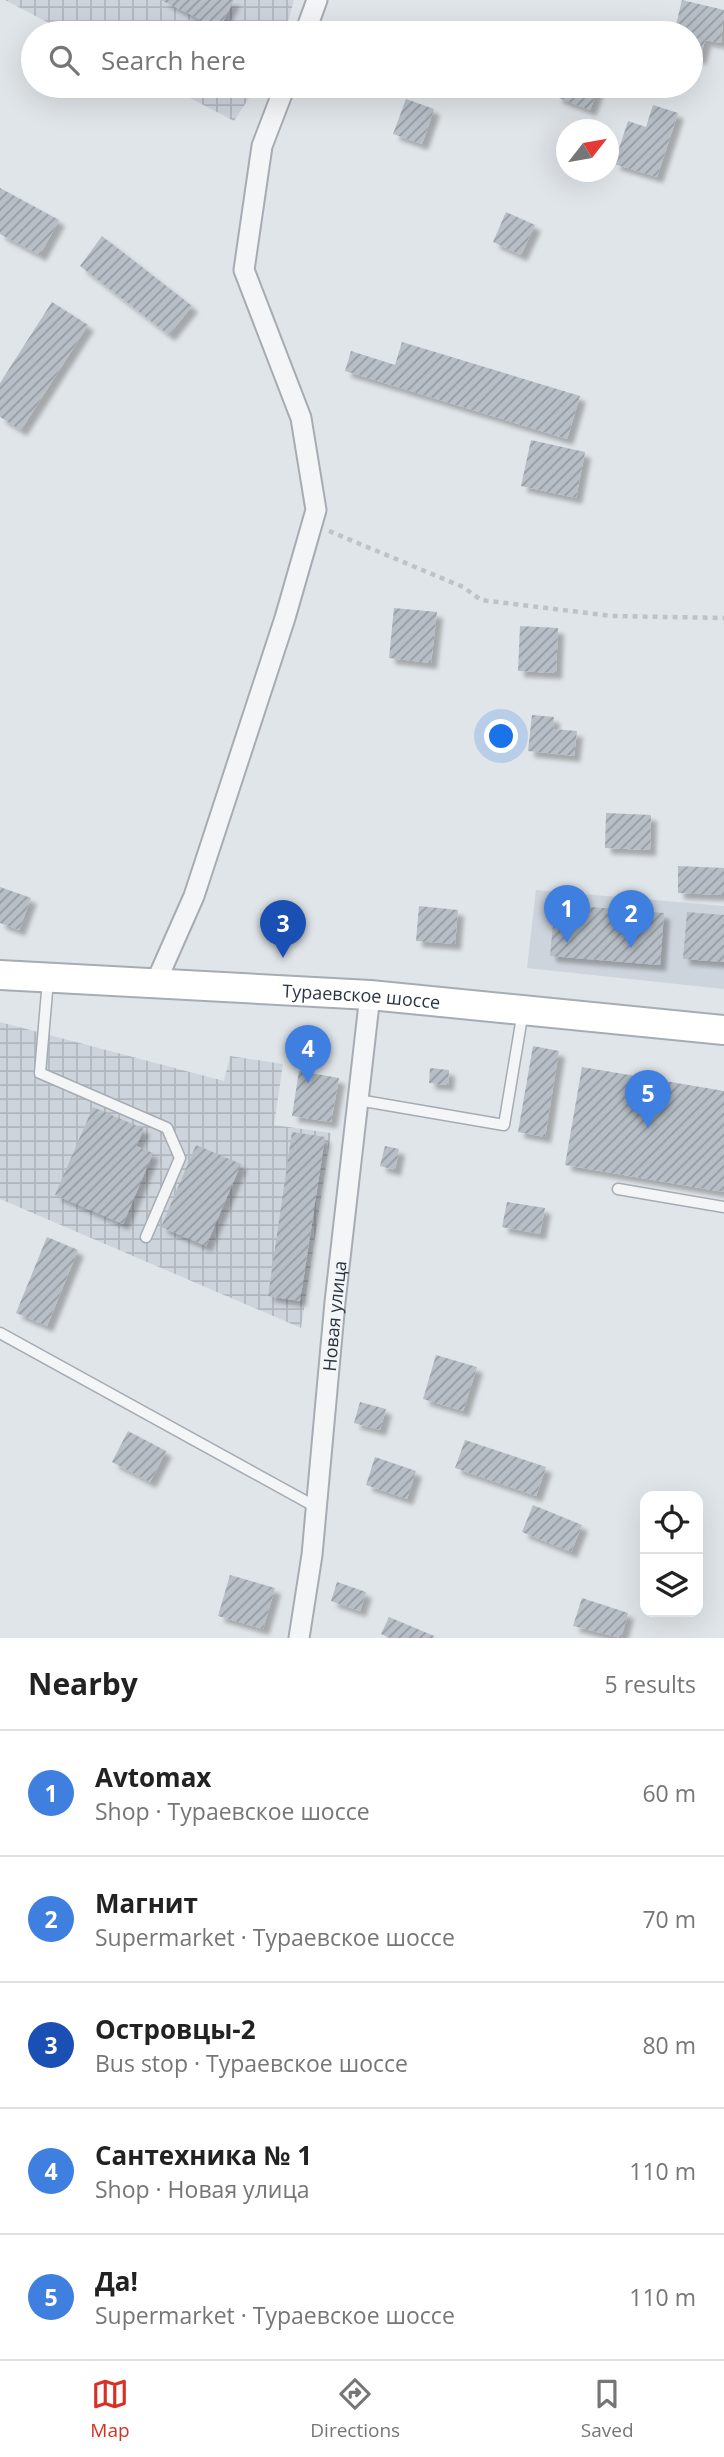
<!DOCTYPE html>
<meta charset="utf-8">
<style>
body{margin:0;font-family:"Open Sans",sans-serif;background:#f6f6f6;color:#222}
.controls{position:absolute;right:21px;bottom:21px;display:grid;overflow:hidden;border-radius:14px;box-shadow:0 7px 28px #0002}
.controls button{width:63px;height:63px;display:grid;place-items:center;padding:0;border:0;border-bottom:2px solid #e0e0e0;background:#fff;color:#222;font:35px sans-serif}
.compass{position:absolute;left:556px;top:119px;width:63px;height:63px;border-radius:50%;background:#fff;box-shadow:0 7px 28px #0002;rotate:59deg}
.you{position:absolute;left:502px;top:737px;width:24px;height:24px;margin:-18px;border:5px solid #fff;border-radius:50%;background:#1a73e8;box-shadow:0 0 0 10px #1a73e833}
.badge{display:grid;place-items:center;width:46px;height:46px;border-radius:50%;background:#d93025;color:#fff;font-size:23px;font-weight:700}
.pin{position:absolute;translate:-50% -58px;filter:drop-shadow(0 2px 4px #0008)}
.pin::after{content:'';position:absolute;top:37px;width:24px;height:21px;background:inherit;clip-path:polygon(0 0,100% 0,50% 100%)}
.list{margin:0;padding:0;list-style:none}
h2{display:flex;justify-content:space-between;align-items:center;height:91px;margin:0;padding:0 28px;font-size:30px}
h2 small{font-size:23px;font-weight:400;color:#767676}
.list li{display:grid;grid-template-columns:46px 1fr auto;gap:21px;align-items:center;box-sizing:border-box;height:126px;padding:0 28px;border-top:2px solid #e0e0e0}
.list b{display:block;font-size:26px;white-space:nowrap}
.list p{margin:0;font-size:23px;white-space:nowrap;color:#767676}
.list em{font-size:23px;font-style:normal;color:#767676}
.icon{flex:none;width:38px;height:38px;fill:none;stroke:currentColor;stroke-width:2;stroke-linecap:round;stroke-linejoin:round}
.map{position:relative;flex:none;width:724px;height:1638px;overflow:hidden}
.search{position:absolute;background:#fff;box-shadow:0 7px 28px #0002;left:21px;right:21px;top:21px;height:77px;display:flex;align-items:center;gap:18px;box-sizing:border-box;padding:0 24px;border-radius:38px;color:#767676;font-size:26px}
.sheet{height:721px;background:#fff}
nav{display:flex;justify-content:space-around;align-items:center;box-sizing:border-box;height:98px;border-top:2px solid #e0e0e0;background:#fff;font-size:19px;color:#767676}
nav a{display:grid;justify-items:center;gap:4px}
nav .on{color:#d93025}
.map>svg:first-child{display:block}
.built{fill:#ced4db}
.industrial{fill:url(#industrial-grid)}
.building{fill:url(#building-hatch);filter:url(#shadow)}
.lines{fill:none;stroke-linecap:round;stroke-linejoin:round}
.lane-casing{stroke:#a5acb3;stroke-width:13}
.street-casing{stroke:#a5acb3;stroke-width:23}
.secondary-casing{stroke:#a5acb3;stroke-width:32}
.path{stroke:#bec3c8;stroke-width:4.5;stroke-dasharray:5 5;stroke-linecap:butt}
.lane{stroke:#f3f5f7;stroke-width:10}
.street{stroke:#f3f5f7;stroke-width:19}
.secondary{stroke:#fff;stroke-width:28}
.labels{text-anchor:middle;dominant-baseline:central;stroke-width:7;stroke-linejoin:round;paint-order:stroke}
.street-label{font-size:18px;fill:#283441;stroke:#eff3f7}
</style>
<div class="map">
<svg width="724" height="1638" viewBox="0 0 724 1638">
<defs>
<pattern id="industrial-grid" width="8" height="8" patternUnits="userSpaceOnUse" patternTransform="scale(1.75)"><rect width="8" height="8" fill="#ced4db"/><path d="M0 4h8M4 0v8" fill="none" stroke="#b1b7bd"/></pattern>
<pattern id="building-hatch" width="6" height="6" patternUnits="userSpaceOnUse" patternTransform="scale(1.75)"><rect width="6" height="6" fill="#b7bec6"/><path d="M-1 1l2-2M0 6l6-6M5 7l2-2" fill="none" stroke="#959ba2"/></pattern>
<filter id="shadow"><feDropShadow dx="6" dy="6" stdDeviation="2" flood-color="#0004"/></filter>
</defs>
<rect width="100%" height="100%" fill="#e0e5e9"/>
<polygon class="built" points="536,890 724,906 724,989 527,968"/>
<g class="industrial">
<polygon points="5,0 294,0 285,33 68,33"/>
<polygon points="167,86 257,86 234,121"/>
<polygon points="0,1022 224,1081 230,1056 283,1064 274,1125 331,1133 301,1328 0,1199"/>
</g>
<g class="building">
<polygon points="161,0 234,0 219,29"/>
<polygon points="682,0 724,10 721,43 705,40 700,59 691,56 691,33 674,33"/>
<polygon points="561,86 599,86 590,110 556,97"/>
<polygon points="406,99 434,109 422,144 393,134"/>
<polygon points="653,105 678,113 657,177 614,164 628,121 646,127"/>
<polygon points="0,188 59,220 40,255 0,234"/>
<polygon points="506,212 535,225 521,255 493,242"/>
<polygon points="102,236 192,306 169,335 80,266"/>
<polygon points="52,302 88,325 21,430 0,417 0,383"/>
<polygon points="402,342 580,396 567,439 345,371 351,351 395,365"/>
<polygon points="531,440 585,452 576,498 521,486"/>
<polygon points="394,608 437,612 431,663 389,658"/>
<polygon points="520,626 558,628 556,673 518,671"/>
<polygon points="532,715 554,717 553,729 577,731 574,756 528,751"/>
<polygon points="606,813 651,815 650,850 605,848"/>
<polygon points="678,866 724,868 724,895 678,893"/>
<polygon points="0,887 31,898 19,930 0,923"/>
<polygon points="555,904 664,913 660,965 550,956"/>
<polygon points="419,906 458,910 455,944 416,941"/>
<polygon points="687,912 724,915 724,962 683,959"/>
<polygon points="533,1046 559,1051 545,1137 518,1132"/>
<polygon points="582,1067 724,1091 724,1192 565,1165"/>
<polygon points="430,1068 449,1070 448,1085 429,1083"/>
<polygon points="299,1071 339,1078 331,1122 292,1116"/>
<polygon points="93,1107 144,1129 136,1146 153,1153 123,1224 55,1195"/>
<polygon points="292,1132 325,1137 300,1301 268,1296"/>
<polygon points="196,1145 241,1164 206,1246 161,1227"/>
<polygon points="385,1146 399,1149 395,1170 380,1166"/>
<polygon points="507,1202 545,1208 540,1234 502,1227"/>
<polygon points="47,1237 78,1250 47,1326 16,1313"/>
<polygon points="436,1355 477,1367 463,1411 423,1399"/>
<polygon points="360,1402 386,1409 380,1430 354,1423"/>
<polygon points="128,1431 166,1451 150,1482 112,1462"/>
<polygon points="465,1440 546,1467 536,1496 455,1468"/>
<polygon points="375,1457 416,1471 407,1499 366,1485"/>
<polygon points="533,1505 582,1525 571,1552 522,1532"/>
<polygon points="230,1575 275,1588 263,1629 218,1616"/>
<polygon points="337,1582 366,1592 360,1611 331,1601"/>
<polygon points="582,1598 628,1613 621,1638 573,1626"/>
<polygon points="389,1617 434,1636 433,1638 390,1638 381,1634"/>
</g>
<g class="lines">
<g class="lane-casing">
<g id="lane">
<polyline points="48,980 40,1073 167,1128 180,1158 146,1237"/>
<polyline points="358,1100 504,1125 523,1011"/>
<polyline points="618,1189 724,1207"/>
<polyline points="0,1333 316,1507"/>
</g>
</g>
<g class="street-casing">
<g id="street">
<polyline points="305,33 317,0"/>
<polyline points="156,982 194,896 285,618 316,510 301,418 244,270 262,146 285,86"/>
<path id="s1" d="M299 1638 312 1555 335 1302 370 995"/>
</g>
</g>
<g class="secondary-casing">
<g id="secondary">
<path id="s2" d="M0 975 370 995 724 1030"/>
</g>
</g>
<polyline class="path" points="329,531 463,587 481,600 612,616 724,618"/>
<use href="#lane" class="lane"/>
<use href="#street" class="street"/>
<use href="#secondary" class="secondary"/>
</g>
<g class="labels">
<g class="street-label">
<text stroke="none"><textPath href="#s2" startOffset="362">Тураевское шоссе</textPath></text>
<text stroke="none"><textPath href="#s1" startOffset="324">Новая улица</textPath></text>
</g>
</g>
</svg>
<div class="controls">
<button><svg class="icon" aria-label="locate" viewBox="0 0 24 24"><circle cx="12" cy="12" r="6"/><path d="M12 2v4M12 18v4M2 12h4M18 12h4"/></svg></button>
<button><svg class="icon" aria-label="layers" viewBox="0 0 24 24"><path d="M12 4l9 5-9 5-9-5zM3 14l9 5 9-5"/></svg></button>
</div>
<svg class="compass" viewBox="-18 -18 36 36"><path d="M0-13l5 13h-10z" fill="#e53935"/><path d="M0 13l5-13h-10z" fill="#767676"/></svg>
<div class="you"></div>
<div class="pin badge" style="left:567px;top:943px;background:#3f7fe0">1</div>
<div class="pin badge" style="left:631px;top:948px;background:#3f7fe0">2</div>
<div class="pin badge" style="left:283px;top:958px;background:#1a4fb4">3</div>
<div class="pin badge" style="left:308px;top:1083px;background:#3f7fe0">4</div>
<div class="pin badge" style="left:648px;top:1128px;background:#3f7fe0">5</div>
<div class="search"><svg class="icon" aria-label="search" viewBox="0 0 24 24"><circle cx="10" cy="10" r="6"/><path d="M15 15l6 6"/></svg>Search here</div>
</div>
<section class="sheet">
<h2>Nearby<small>5 results</small></h2>
<ul class="list">
<li><span class="badge" style="background:#3f7fe0">1</span><div><b>Avtomax</b><p>Shop · Тураевское шоссе</p></div><em>60 m</em></li>
<li><span class="badge" style="background:#3f7fe0">2</span><div><b>Магнит</b><p>Supermarket · Тураевское шоссе</p></div><em>70 m</em></li>
<li><span class="badge" style="background:#1a4fb4">3</span><div><b>Островцы-2</b><p>Bus stop · Тураевское шоссе</p></div><em>80 m</em></li>
<li><span class="badge" style="background:#3f7fe0">4</span><div><b>Сантехника № 1</b><p>Shop · Новая улица</p></div><em>110 m</em></li>
<li><span class="badge" style="background:#3f7fe0">5</span><div><b>Да!</b><p>Supermarket · Тураевское шоссе</p></div><em>110 m</em></li>
</ul>
</section>
<nav>
<a class="on"><svg class="icon" aria-label="map" viewBox="0 0 24 24"><path d="M3 6l6-2 6 2 6-2v14l-6 2-6-2-6 2zM9 4v14M15 6v14"/></svg>Map</a>
<a><svg class="icon" aria-label="directions" viewBox="0 0 24 24"><path d="M12 3l9 9-9 9-9-9zM9 14v-3h6M13 9l2 2-2 2"/></svg>Directions</a>
<a><svg class="icon" aria-label="saved" viewBox="0 0 24 24"><path d="M7 4h10v16l-5-4-5 4z"/></svg>Saved</a>
</nav>
